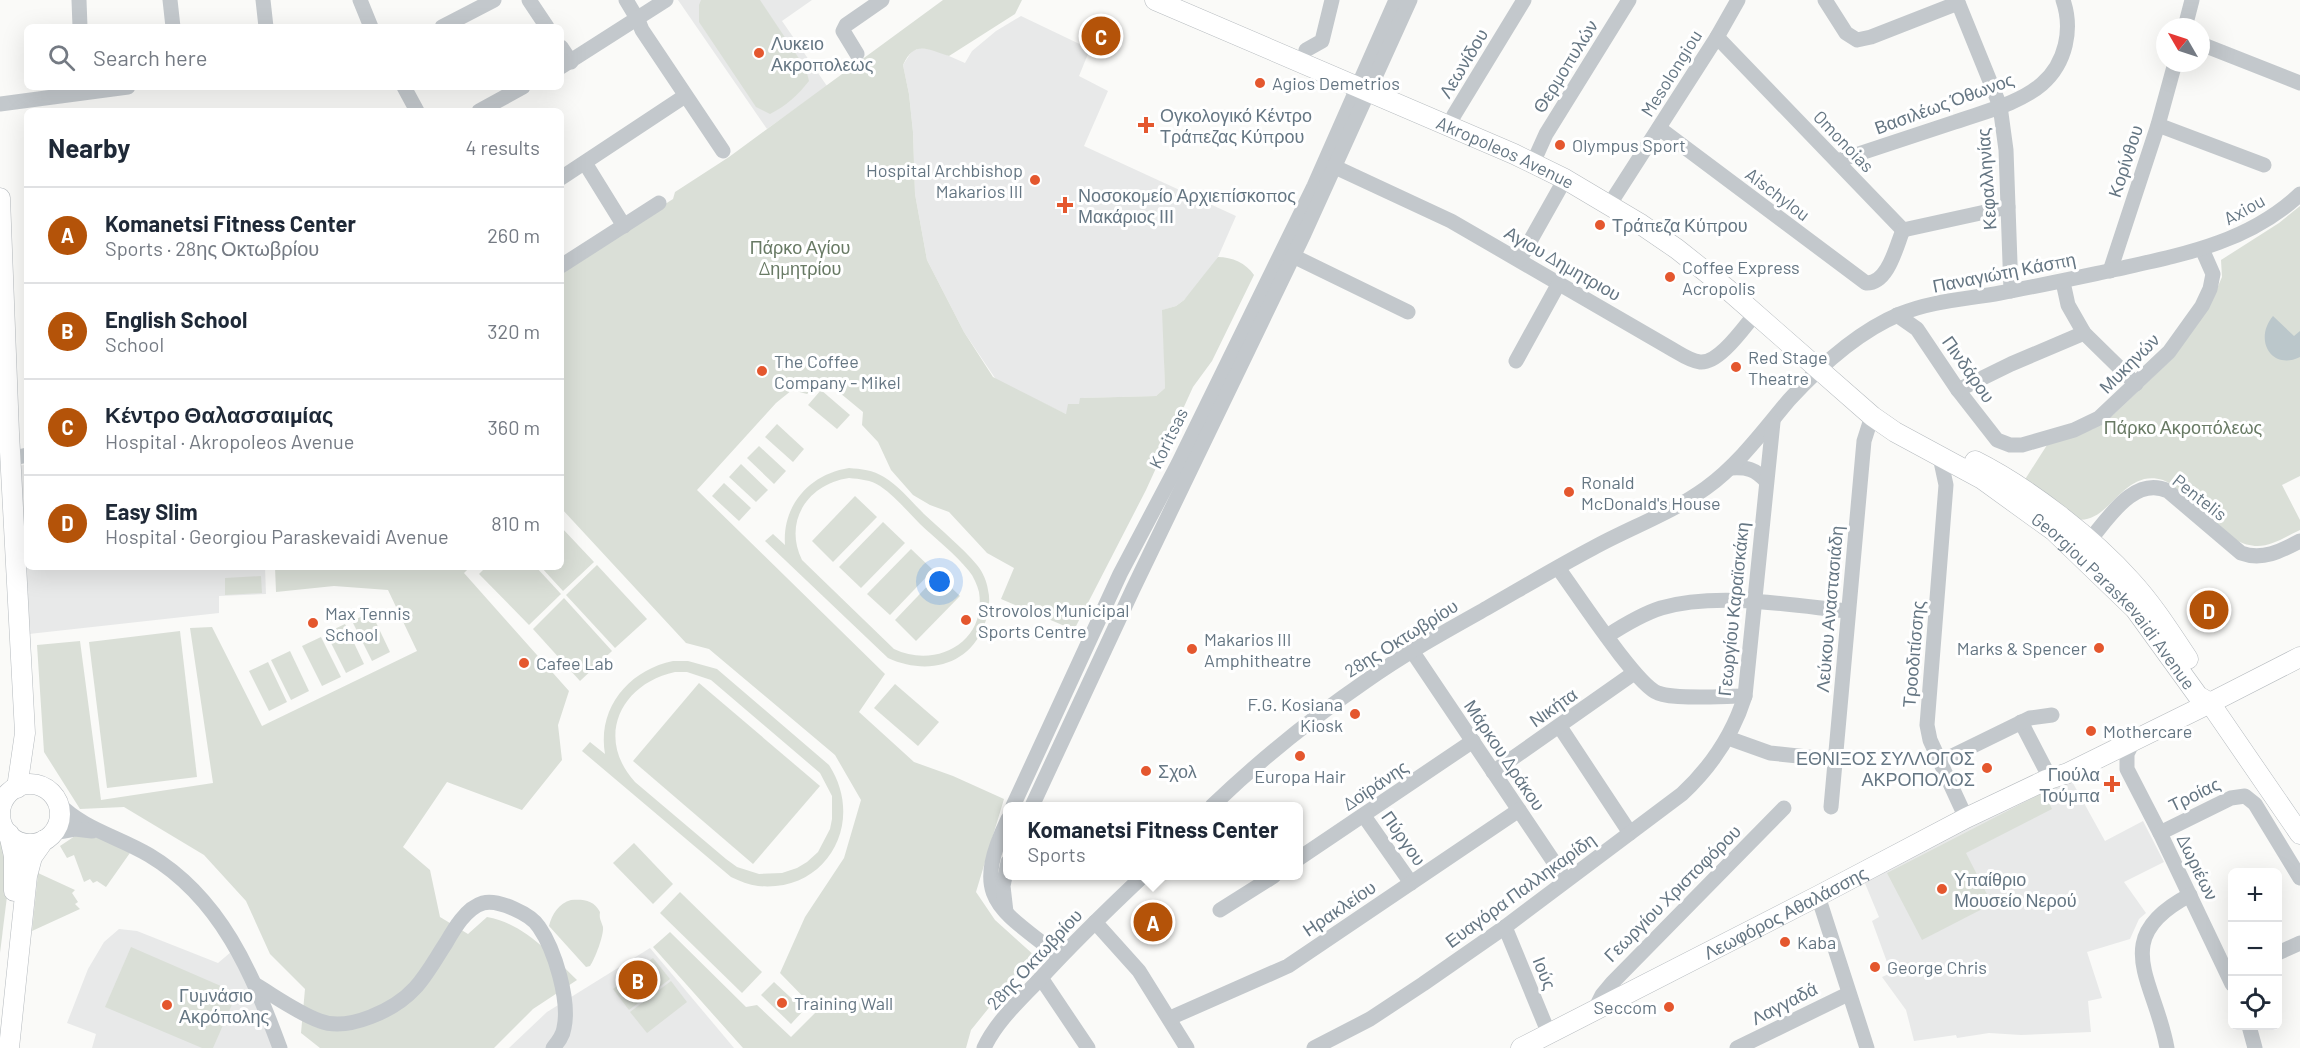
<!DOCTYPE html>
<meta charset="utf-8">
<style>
body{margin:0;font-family:Barlow,sans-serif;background:#f6f6f7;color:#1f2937}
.controls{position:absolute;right:18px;bottom:18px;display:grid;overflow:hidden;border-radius:9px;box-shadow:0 6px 24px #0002}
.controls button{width:54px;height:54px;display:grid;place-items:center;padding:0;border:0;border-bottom:2px solid #e0e1e3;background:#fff;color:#1f2937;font:30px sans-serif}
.compass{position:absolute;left:2156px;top:18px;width:54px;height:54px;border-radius:50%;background:#fff;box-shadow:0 6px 24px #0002;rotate:309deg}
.you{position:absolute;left:940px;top:582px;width:21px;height:21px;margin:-15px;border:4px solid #fff;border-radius:50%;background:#1a73e8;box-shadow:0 0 0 9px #1a73e833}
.badge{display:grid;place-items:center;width:39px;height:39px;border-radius:50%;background:#b45309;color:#fff;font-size:20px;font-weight:700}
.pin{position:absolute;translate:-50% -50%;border:3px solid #fff;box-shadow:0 2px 6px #0006}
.popup{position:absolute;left:1003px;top:802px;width:300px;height:78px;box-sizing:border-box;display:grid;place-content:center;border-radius:9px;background:#fff;filter:drop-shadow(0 2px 4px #0005);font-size:20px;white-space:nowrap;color:#747a83}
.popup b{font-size:22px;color:#1f2937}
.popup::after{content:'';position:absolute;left:50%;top:100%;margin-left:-12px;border:12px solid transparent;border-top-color:#fff}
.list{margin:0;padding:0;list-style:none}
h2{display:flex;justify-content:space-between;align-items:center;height:78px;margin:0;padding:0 24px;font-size:26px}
h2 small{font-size:20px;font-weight:400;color:#747a83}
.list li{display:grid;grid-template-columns:39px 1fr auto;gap:18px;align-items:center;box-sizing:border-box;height:96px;padding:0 24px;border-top:2px solid #e0e1e3}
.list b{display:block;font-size:22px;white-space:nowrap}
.list p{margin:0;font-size:20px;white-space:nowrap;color:#747a83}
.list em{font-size:20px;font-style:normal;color:#747a83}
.icon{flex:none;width:33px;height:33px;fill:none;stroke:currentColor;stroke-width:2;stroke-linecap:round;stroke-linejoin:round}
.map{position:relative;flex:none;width:2300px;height:1048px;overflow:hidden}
.search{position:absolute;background:#fff;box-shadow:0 6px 24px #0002;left:24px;top:24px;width:540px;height:66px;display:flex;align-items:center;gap:15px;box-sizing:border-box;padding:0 21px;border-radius:9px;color:#747a83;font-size:22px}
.panel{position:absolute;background:#fff;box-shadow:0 6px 24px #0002;left:24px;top:108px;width:540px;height:462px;border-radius:9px}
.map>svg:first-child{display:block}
.built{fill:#e8e9e9}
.green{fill:#dadfd7;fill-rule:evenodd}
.water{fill:#bbc7cb}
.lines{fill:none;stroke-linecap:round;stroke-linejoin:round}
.major-casing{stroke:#b5babe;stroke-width:21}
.minor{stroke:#c3c8cc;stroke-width:15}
.major{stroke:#fff;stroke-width:20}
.poi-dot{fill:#e4572e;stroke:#fff;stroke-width:2}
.labels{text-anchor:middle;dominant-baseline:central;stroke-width:6;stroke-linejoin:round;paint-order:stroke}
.poi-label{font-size:18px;fill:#657683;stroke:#fff;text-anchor:start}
.street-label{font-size:18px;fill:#657683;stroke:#fff}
.park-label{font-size:18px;fill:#687a64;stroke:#fff}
</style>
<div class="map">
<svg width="2300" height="1048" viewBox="0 0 2300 1048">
<rect width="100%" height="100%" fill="#fafaf8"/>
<g class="built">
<polygon points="678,0 812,0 782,21 827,86 767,129"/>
<polygon points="1021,16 1090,49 1079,76 1108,91 1084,146 1236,216 1218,257 1206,275 1184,300 1176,306 1163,310 1165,388 1156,396 1081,398 1080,404 1066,414 997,381 964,332 927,260 915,194 913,132 909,94 903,65 912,51 920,48 933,49 965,63 972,51 996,31"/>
<polygon points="27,464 27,567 265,567 266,594 219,596 219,613 29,634 19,466"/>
<polygon points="2069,776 2105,841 2143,821 2164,862 2124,882 2146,913 2139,919 2130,939 2087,952 2102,998 2088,1001 2091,1032 2021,1035 1989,1033 1957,1038 1956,1035 1914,1041 1906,1010 1882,977 1891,973 1872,921 1879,917 1864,881"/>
<polygon points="119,929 137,931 218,963 231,952 253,987 275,1048 92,1048 96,1034 67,1023 88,969 104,942"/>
<polygon points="650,948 734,1048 509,1048 547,1012"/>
</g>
<g class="green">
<path d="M701 0H760L806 69 809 81C798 95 786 106 770 114L756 107 699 22V5Z"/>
<path d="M943 0H1022L1015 14 949 56C928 50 915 39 903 65L909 94 913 132 915 194 927 260 964 332 993 377 1066 414 1068 404H1079L1080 398 1156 396 1165 388 1162 310 1176 306 1184 300 1218 257C1232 257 1246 263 1254 275L1212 361 1193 387 1146 490 1074 630 1001 599 1014 568 987 553 949 512 930 505 913 495 891 470 878 442 862 425 863 412 823 379 807 394 792 390 776 403 697 490 885 674 859 712 914 762 953 776 1004 799 976 892 995 920 1035 956 1009 983 971 1030 966 1048H743L653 947 670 932 746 1007 757 1005 791 1037 817 1011 780 973 805 917 844 858 861 800 835 755 709 649 686 643 561 508V271L673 199 675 192 729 157Z"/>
<path d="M2300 206V476L2282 485 2300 520V530C2275 542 2261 554 2234 539 2220 527 2177 485 2163 480 2122 467 2109 527 2075 519L2024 481 2047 445 2093 429 2113 415 2173 358 2208 309 2222 277 2221 260 2279 223Z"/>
<polygon points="821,390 850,415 837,429 808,405"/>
<polygon points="777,424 804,449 793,462 765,437"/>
<polygon points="759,446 786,471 774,484 747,458"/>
<polygon points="741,464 768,490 756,502 729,477"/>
<path d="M849 468C861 469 873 470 884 477 899 486 912 502 924 514 942 531 962 547 977 565 983 572 987 582 988 590 991 602 988 615 984 626 968 667 925 675 888 658L765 541 773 534 785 545C782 505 810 474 849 468ZM849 478C860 479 871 480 880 486 895 496 907 511 920 524 936 539 955 554 969 571 974 577 977 585 979 592 987 643 935 669 894 649L802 560C783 521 808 484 849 478Z"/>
<polygon points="724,483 751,508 739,521 712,496"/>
<polygon points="855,496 877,517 833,562 812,541"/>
<polygon points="883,522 905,543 861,588 839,567"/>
<polygon points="561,527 594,562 563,591 541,567 561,567"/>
<polygon points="911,549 933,570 890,615 867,594"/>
<polygon points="597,565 647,619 615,648 566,595"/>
<path d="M275 567H470L464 573 569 691 558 725 562 760 522 810 447 782 403 847 430 870 440 917 468 934 487 917C525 924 550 954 577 980L533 1009 494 1048H320L301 1033 305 989 270 954 246 901 204 855 124 807 80 809 44 752 37 645 80 641 101 800 213 783 190 628 212 627 262 726 417 651 388 590 334 586 276 592Z"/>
<polygon points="486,567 536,567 561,594 529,625 479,574"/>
<polygon points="938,575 960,596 916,641 895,620"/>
<polygon points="261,576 262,593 225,595 225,578"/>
<polygon points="564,598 612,651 580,681 533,629"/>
<polygon points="371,612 390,652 372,661 352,621"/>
<polygon points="345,624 364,664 346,673 326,633"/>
<polygon points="180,631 197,777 107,788 89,642"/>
<polygon points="321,637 341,677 322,686 302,646"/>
<polygon points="290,651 309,691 291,700 271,660"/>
<path d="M673 661H688L717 669 829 765C866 822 827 893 758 886 749 885 740 881 731 877L582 751 590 742 605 754C597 708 629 670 673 661ZM675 672H687L711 680 820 773 832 796V819L830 829 818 852 807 862 797 868 782 873 759 874 737 867 726 859 635 782C595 738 620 684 675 672Z"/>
<polygon points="268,662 287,702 269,711 249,671"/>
<polygon points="699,683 820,786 753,864 633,761"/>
<polygon points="895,684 939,722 918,746 874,708"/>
<polygon points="2044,792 2052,809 1966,853 1992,904 1922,940 1887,873"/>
<polygon points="89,834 132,850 106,887 97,881 93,883 90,879 84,882 74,855 67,858 60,846 75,836"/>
<polygon points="0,837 10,872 0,953"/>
<polygon points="634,843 673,884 653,904 613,863"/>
<polygon points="38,873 75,890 72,893 78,902 75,904 80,909 32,931"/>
<polygon points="680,892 762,972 742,993 660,913"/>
<path d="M571 900C583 899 594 900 600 912 599 919 601 920 603 927 604 935 595 959 590 966L586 967 549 926C552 914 559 903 571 900Z"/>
<polygon points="131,947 237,993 213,1048 202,1048 105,1007"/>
<polygon points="653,958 670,979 629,1010 613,989"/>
<polygon points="671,981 687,1002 647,1033 630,1012"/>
<polygon points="774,982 804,1010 791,1024 761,995"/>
</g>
<path class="water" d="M2273 316 2294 336 2300 331V357C2272 371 2253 340 2273 316Z"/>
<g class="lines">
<g class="major-casing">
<g id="major">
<path id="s1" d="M1155 0 1514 154 1565 179 1639 223 1677 249 1726 288 1872 416 1895 432 1982 479 2054 531 2135 609 2198 696 2210 703 2300 834"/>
<polyline points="0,198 9,433 25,733 17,788"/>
<path d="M1975 461C2027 487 2092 537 2131 581 2153 605 2170 632 2188 659"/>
<circle cx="30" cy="814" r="30"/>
<polyline points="9,834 14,856 14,891"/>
<polyline points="9,1048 27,876 32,857 44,840"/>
<path id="s2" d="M1521 1048 1818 896 1966 818 2046 780 2068 773 2210 703 2300 657"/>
</g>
</g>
<g class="minor">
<polyline points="79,0 80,27"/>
<polyline points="170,0 173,27"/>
<polyline points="263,0 266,27"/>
<polyline points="360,0 371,27"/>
<polyline points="529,0 547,27"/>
<polyline points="626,0 638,20 642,30 723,151"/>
<polyline points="1825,0 1846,33 1857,40 1871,37 1958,3"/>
<polyline points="1957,0 2000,106 2006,150 2011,291"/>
<polyline points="442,27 494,0"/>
<polyline points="2185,27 2192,0"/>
<polyline points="1717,37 1903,230"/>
<polyline points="2201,44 2300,83"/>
<polyline points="561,47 571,62"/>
<polyline points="1306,50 1322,41 1332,0"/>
<polyline points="857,54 843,31 846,25 882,0"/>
<polyline points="561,67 666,0"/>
<polyline points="404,87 417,111"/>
<polyline points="0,104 128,87"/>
<polyline points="479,111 523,87"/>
<polyline points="1454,115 1524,0"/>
<polyline points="2158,125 2264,165"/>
<path d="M1659 128 1866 283C1888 284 1896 247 1903 230"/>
<polyline points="1537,154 1546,134 1629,0"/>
<path d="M1837 161C1876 148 1916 135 1955 122 1983 112 2019 104 2042 84 2066 63 2073 29 2063 0"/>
<polyline points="585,163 624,226"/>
<path d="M1335 167 1451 221 1670 348C1679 353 1690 361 1700 362 1719 364 1744 327 1756 313"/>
<polyline points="561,178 685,96"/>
<polyline points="1615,196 1717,37 1738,0"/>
<polyline points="1903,230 2008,207"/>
<polyline points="1293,256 1408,312"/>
<polyline points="1520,259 1565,179"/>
<polyline points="561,266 659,203"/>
<polyline points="2110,271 2158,125 2175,63"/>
<polyline points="2063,282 2068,305 2084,333 2136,384"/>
<polyline points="1897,315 1917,329 1958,390 1997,440 2010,445 2022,445 2074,430 2099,418 2169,352 2202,306 2210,289 2213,274 2202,249"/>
<polyline points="1516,361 1559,283"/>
<polyline points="1958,390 2011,364 2084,333"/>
<polyline points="1940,457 1946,485 1927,725 1930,740 1966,818"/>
<polyline points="10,459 27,455"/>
<path d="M1731 468C1747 467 1755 469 1766 481"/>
<path d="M2089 541C2108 519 2134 475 2168 491L2241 553C2262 561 2281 551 2300 541"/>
<path d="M1558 568C1576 592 1636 685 1658 693 1675 700 1725 696 1745 696"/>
<path d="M1607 636C1624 625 1642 614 1661 608 1717 592 1790 605 1848 611"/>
<polyline points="1412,651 1566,880"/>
<polyline points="2021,722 2050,778"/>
<polyline points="1560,727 1630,833"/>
<polyline points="1728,738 1770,753 1835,760"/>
<polyline points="2134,740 2127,754 2127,769 2160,833 2232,984"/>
<polyline points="1940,762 2030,718 2052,715"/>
<polyline points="1493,772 1634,673"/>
<path d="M58 803C83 829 119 837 149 855 221 898 252 973 280 1048"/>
<polyline points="1013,806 1120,574 1178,464 1314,186 1396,0"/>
<polyline points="1032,806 1133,589 1304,234 1410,0"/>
<path d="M1212 806C1259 761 1312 718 1366 681 1404 654 1446 631 1487 608 1522 588 1557 567 1593 548 1631 527 1670 514 1706 488 1739 464 1763 431 1789 400 1820 366 1857 332 1900 314 1931 301 1967 299 2000 293 2038 286 2075 278 2113 270 2181 255 2248 243 2300 194"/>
<polyline points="1831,807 1864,441 1872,416"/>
<polyline points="1364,816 1411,883"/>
<path d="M1008 819C969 901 1000 908 1060 957"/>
<polyline points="53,833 75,829 92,831"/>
<polyline points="2160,833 2231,798 2245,796 2255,804 2300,878"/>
<polyline points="1298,859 1473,741"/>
<polyline points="1818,896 1867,1048"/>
<polyline points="1220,910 1274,876"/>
<polyline points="1006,912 1003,886 1008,862"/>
<polyline points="1095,922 1139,971 1187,1048"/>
<polyline points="1505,927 1549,1034"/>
<polyline points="2278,953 2300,943"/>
<polyline points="1041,978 1088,1048"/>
<path d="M256 985C276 997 298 1013 320 1021 348 1032 395 1010 415 988 427 975 436 958 446 943 454 929 466 908 483 903 498 899 531 914 539 927 555 950 570 1001 564 1028 563 1036 558 1042 553 1048"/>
<polyline points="1594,1011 1602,995 1612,983 1784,808"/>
<polyline points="1170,1018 1288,966 1519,810"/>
<polyline points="2249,1026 2255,1048"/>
<path d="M984 1048C996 1022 1019 1001 1039 980 1072 944 1107 910 1143 876"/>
<path d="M1314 1048 1370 1019 1423 984 1505 927 1682 794C1711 767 1733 734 1745 696L1773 422"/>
<polyline points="1737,1048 1848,994"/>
<path d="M2167 1048C2155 980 2107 938 2190 895"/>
</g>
<use href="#major" class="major"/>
</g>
<g class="poi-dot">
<circle cx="759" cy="53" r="6"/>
<circle cx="1260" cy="83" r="6"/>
<path d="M1143 116h6v6h6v6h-6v6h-6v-6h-6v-6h6z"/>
<circle cx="1560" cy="145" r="6"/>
<circle cx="1035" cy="180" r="6"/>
<path d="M1062 196h6v6h6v6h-6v6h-6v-6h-6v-6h6z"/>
<circle cx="1600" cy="225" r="6"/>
<circle cx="1670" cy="277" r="6"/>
<circle cx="1736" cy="367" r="6"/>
<circle cx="762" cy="371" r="6"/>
<circle cx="1569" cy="492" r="6"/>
<circle cx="966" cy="620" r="6"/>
<circle cx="313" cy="623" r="6"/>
<circle cx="2099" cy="648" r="6"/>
<circle cx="1192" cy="649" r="6"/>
<circle cx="524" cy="663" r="6"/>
<circle cx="1355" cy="714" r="6"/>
<circle cx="2091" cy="731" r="6"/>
<circle cx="1300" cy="756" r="6"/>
<circle cx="1987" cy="768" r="6"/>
<circle cx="1146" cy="771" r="6"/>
<path d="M2109 775h6v6h6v6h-6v6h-6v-6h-6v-6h6z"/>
<circle cx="1942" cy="889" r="6"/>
<circle cx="1785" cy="942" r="6"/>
<circle cx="1875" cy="967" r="6"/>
<circle cx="782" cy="1003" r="6"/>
<circle cx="167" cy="1005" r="6"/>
<circle cx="1669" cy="1007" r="6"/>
</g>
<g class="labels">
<g class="poi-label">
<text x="771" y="43">Λυκειο<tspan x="771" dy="21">Ακροπολεως</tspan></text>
<text x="1272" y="83">Agios Demetrios</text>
<text x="1160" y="115">Ογκολογικό Κέντρο<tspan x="1160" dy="21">Τράπεζας Κύπρου</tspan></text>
<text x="1572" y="145">Olympus Sport</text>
<text x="1023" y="170" text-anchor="end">Hospital Archbishop<tspan x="1023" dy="21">Makarios III</tspan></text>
<text x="1078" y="195">Νοσοκομείο Αρχιεπίσκοπος<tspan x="1078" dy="21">Μακάριος ΙΙΙ</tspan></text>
<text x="1612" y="225">Τράπεζα Κύπρου</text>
<text x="1682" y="267">Coffee Express<tspan x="1682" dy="21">Acropolis</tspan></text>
<text x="1748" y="357">Red Stage<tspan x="1748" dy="21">Theatre</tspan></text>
<text x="774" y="361">The Coffee<tspan x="774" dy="21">Company - Mikel</tspan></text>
<text x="1581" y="482">Ronald<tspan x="1581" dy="21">McDonald's House</tspan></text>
<text x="978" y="610">Strovolos Municipal<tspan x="978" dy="21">Sports Centre</tspan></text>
<text x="325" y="613">Max Tennis<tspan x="325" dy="21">School</tspan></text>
<text x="1204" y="639">Makarios III<tspan x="1204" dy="21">Amphitheatre</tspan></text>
<text x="2087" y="648" text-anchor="end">Marks &amp; Spencer</text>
<text x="536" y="663">Cafee Lab</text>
<text x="1343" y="704" text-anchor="end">F.G. Kosiana<tspan x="1343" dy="21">Kiosk</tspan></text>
<text x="2103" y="731">Mothercare</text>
<text x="1975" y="758" text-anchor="end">ΕΘΝΙΞΟΣ ΣΥΛΛΟΓΟΣ<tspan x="1975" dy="21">ΑΚΡΟΠΟΛΟΣ</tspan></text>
<text x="1158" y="771">Σχολ</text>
<text x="2100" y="774" text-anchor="end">Γιούλα<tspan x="2100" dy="21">Τούμπα</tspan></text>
<text x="1300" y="776" text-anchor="middle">Europa Hair</text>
<text x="1954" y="879">Υπαίθριο<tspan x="1954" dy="21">Μουσείο Νερού</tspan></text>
<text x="1797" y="942">Kaba</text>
<text x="1887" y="967">George Chris</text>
<text x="179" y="995">Γυμνάσιο<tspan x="179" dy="21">Ακρόπολης</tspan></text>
<text x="794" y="1003">Training Wall</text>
<text x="1657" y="1007" text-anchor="end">Seccom</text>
</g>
<g class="street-label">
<text transform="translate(1463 63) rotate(-59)">Λεωνίδου</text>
<text transform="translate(1565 66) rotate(-58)">Θερμοπυλών</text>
<text transform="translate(1671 73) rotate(-58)">Mesolongiou</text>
<text transform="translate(1944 103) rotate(-20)">Βασιλέως Όθωνος</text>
<text transform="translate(1844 141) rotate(46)">Omonoias</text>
<text stroke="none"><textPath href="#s1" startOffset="382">Akropoleos Avenue</textPath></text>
<text transform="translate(2125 161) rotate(-72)">Κορίνθου</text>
<text transform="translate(1986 179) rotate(-94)">Κεφαλληνίας</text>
<text transform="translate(1778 194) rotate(37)">Aischylou</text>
<text transform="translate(2244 209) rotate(-29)">Axiou</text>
<text transform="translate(1563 263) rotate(30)">Αγιου Δημητριου</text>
<text transform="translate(2004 272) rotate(-11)">Παναγιώτη Κάσπη</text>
<text transform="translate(2129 363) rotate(-45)">Μυκηνών</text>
<text transform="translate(1969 369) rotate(55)">Πινδάρου</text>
<text transform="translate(1168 438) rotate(-64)">Koritsas</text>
<text transform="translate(2200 497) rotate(38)">Pentelis</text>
<text stroke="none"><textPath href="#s1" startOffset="1144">Georgiou Paraskevaidi Avenue</textPath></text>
<text transform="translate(1733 609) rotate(-84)">Γεωργίου Καραϊσκάκη</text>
<text transform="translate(1829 609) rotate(-85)">Λεύκου Αναστασιάδη</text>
<text transform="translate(1401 638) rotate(-32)">28ης Οκτωβρίου</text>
<text transform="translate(1913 654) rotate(-85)">Τροοδιτίσσης</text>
<text transform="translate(1553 707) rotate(-35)">Νικήτα</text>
<text transform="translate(1505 755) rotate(56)">Μάρκου Δράκου</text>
<text transform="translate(1375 785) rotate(-34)">Δοϊράνης</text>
<text transform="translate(2194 794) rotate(-26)">Τροίας</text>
<text transform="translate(1404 838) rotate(55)">Πύργου</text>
<text transform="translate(2198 867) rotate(64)">Δωριέων</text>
<text transform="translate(1520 890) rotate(-36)">Ευαγόρα Παλληκαρίδη</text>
<text transform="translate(1672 893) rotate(-45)">Γεωργίου Χριστοφόρου</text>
<text transform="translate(1339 908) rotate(-34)">Ηρακλείου</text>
<text stroke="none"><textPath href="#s2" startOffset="297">Λεωφόρος Αθαλάσσης</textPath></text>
<text transform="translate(1034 959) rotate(-47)">28ης Οκτωβρίου</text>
<text transform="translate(1545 973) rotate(68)">Ιούς</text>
<text transform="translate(1784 1003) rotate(-27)">Λαγγαδά</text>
</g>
<g class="park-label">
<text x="800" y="247">Πάρκο Αγίου<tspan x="800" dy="21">Δημητρίου</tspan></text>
<text x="2183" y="427">Πάρκο Ακροπόλεως</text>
</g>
</g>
</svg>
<div class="controls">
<button>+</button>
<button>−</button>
<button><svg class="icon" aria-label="locate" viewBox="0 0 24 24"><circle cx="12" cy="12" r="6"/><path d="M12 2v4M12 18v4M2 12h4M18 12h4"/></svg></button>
</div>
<svg class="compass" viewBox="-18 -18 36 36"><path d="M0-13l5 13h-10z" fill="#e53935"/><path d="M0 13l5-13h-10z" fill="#747a83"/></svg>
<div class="you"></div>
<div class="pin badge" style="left:1153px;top:922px">A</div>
<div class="popup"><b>Komanetsi Fitness Center</b>Sports</div>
<div class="pin badge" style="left:638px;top:980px">B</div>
<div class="pin badge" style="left:1101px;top:36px">C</div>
<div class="pin badge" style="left:2209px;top:610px">D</div>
<div class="search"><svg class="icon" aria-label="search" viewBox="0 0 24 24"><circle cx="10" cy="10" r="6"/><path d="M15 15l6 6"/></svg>Search here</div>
<section class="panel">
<h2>Nearby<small>4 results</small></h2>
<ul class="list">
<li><span class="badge">A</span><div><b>Komanetsi Fitness Center</b><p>Sports · 28ης Οκτωβρίου</p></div><em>260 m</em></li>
<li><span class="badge">B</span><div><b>English School</b><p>School</p></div><em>320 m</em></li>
<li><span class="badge">C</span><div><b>Κέντρο Θαλασσαιμίας</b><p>Hospital · Akropoleos Avenue</p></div><em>360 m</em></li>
<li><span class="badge">D</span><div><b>Easy Slim</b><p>Hospital · Georgiou Paraskevaidi Avenue</p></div><em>810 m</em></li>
</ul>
</section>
</div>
